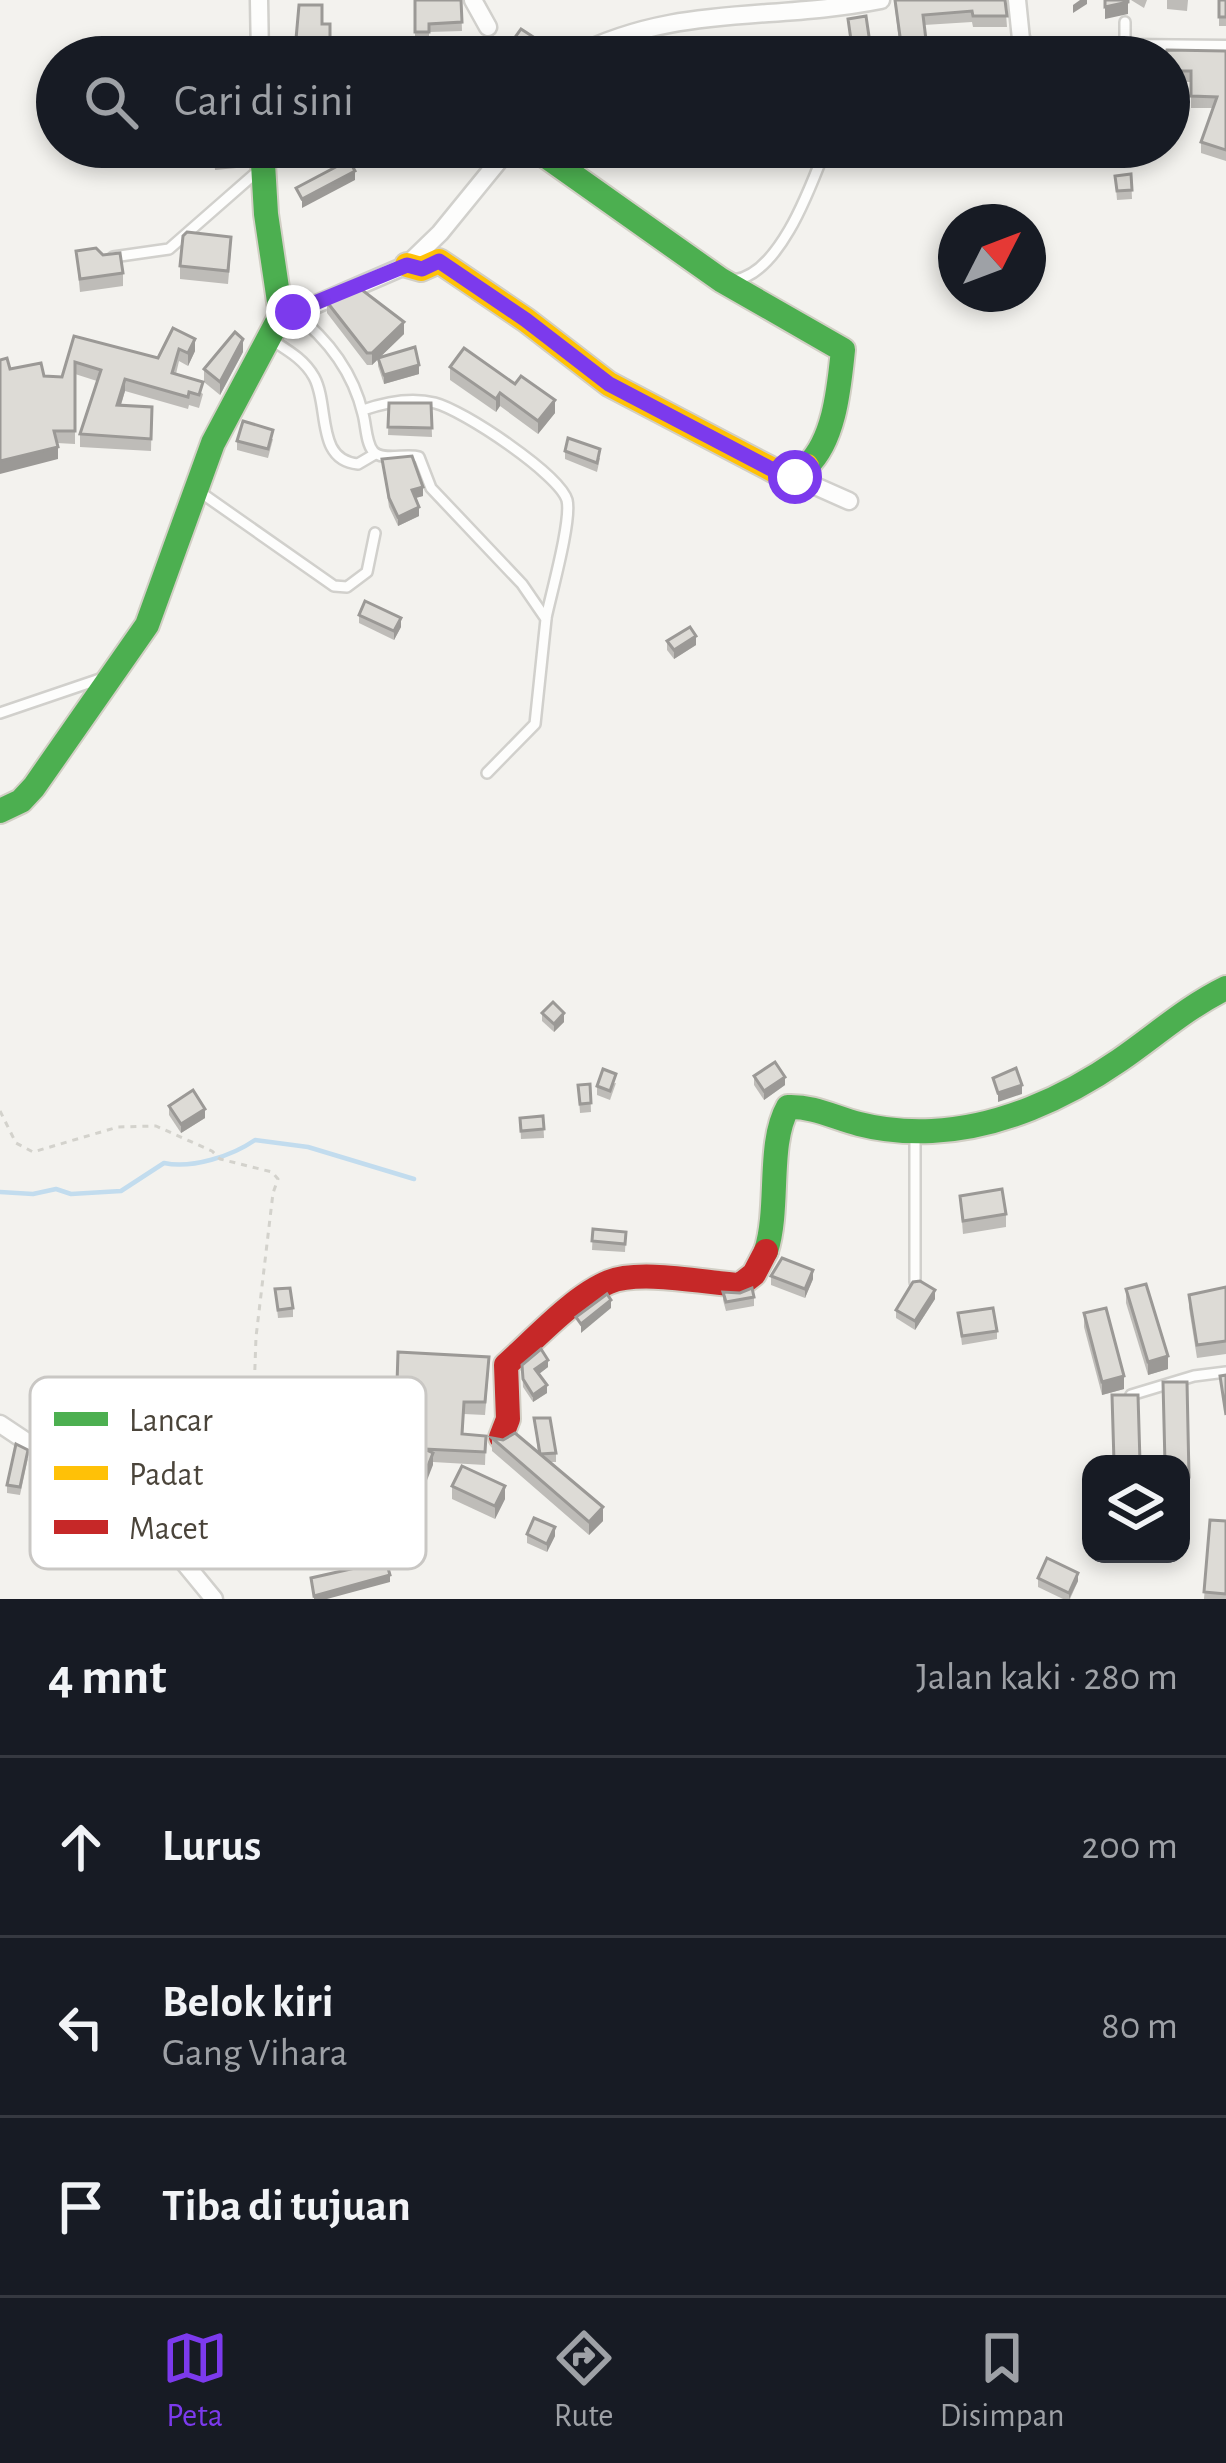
<!DOCTYPE html>
<html lang="id">
<meta charset="utf-8">
<style>
body{margin:0;font-family:"Alegreya Sans",sans-serif;background:#20242c;color:#f1f3f6}
.controls{position:absolute;right:36px;bottom:36px;display:grid;overflow:hidden;border-radius:24px;box-shadow:0 6px 18px #0003}
.controls button{width:108px;height:108px;display:grid;place-items:center;padding:0;border:0;border-bottom:3px solid #363941;background:#171b24;color:#f1f3f6;font:60px sans-serif}
.compass{position:absolute;left:938px;top:204px;width:108px;height:108px;border-radius:50%;background:#171b24;box-shadow:0 6px 18px #0003;rotate:48deg}
.stop{position:absolute;width:36px;height:36px;margin:-27px;border:9px solid #7c3aed;border-radius:50%;background:#fff}
.stop.end{background:#7c3aed;border-color:#fff;box-shadow:0 3px 12px #0008}
.list{margin:0;padding:0;list-style:none}
h2{display:flex;justify-content:space-between;align-items:center;height:156px;margin:0;padding:0 48px;font-size:51px}
h2 small{font-size:39px;font-weight:400;color:#9ea1a6}
.list li{display:grid;grid-template-columns:78px 1fr auto;gap:36px;align-items:center;box-sizing:border-box;height:180px;padding:0 48px;border-top:3px solid #363941}
.list b{display:block;font-size:45px;white-space:nowrap}
.list p{margin:0;font-size:39px;white-space:nowrap;color:#9ea1a6}
.list em{font-size:39px;font-style:normal;color:#9ea1a6}
.icon{flex:none;width:66px;height:66px;fill:none;stroke:currentColor;stroke-width:2;stroke-linecap:round;stroke-linejoin:round}
.map{position:relative;flex:none;width:1226px;height:1599px;overflow:hidden}
.search{position:absolute;background:#171b24;box-shadow:0 6px 18px #0003;left:36px;right:36px;top:36px;height:132px;display:flex;align-items:center;gap:30px;box-sizing:border-box;padding:0 42px;border-radius:66px;color:#9ea1a6;font-size:45px}
.sheet{height:696px;background:#171b24}
nav{display:flex;justify-content:space-around;align-items:center;box-sizing:border-box;height:168px;border-top:3px solid #363941;background:#171b24;font-size:33px;color:#9ea1a6}
nav a{display:grid;justify-items:center;gap:6px}
nav .on{color:#7c3aed}
.map>svg:first-child{display:block}
.lines{fill:none;stroke-linecap:round;stroke-linejoin:round}
.stream{stroke:#c2dcee;stroke-width:4.5}
.lane-casing{stroke:#d1d0cc;stroke-width:14}
.street-casing{stroke:#d1d0cc;stroke-width:21}
.fast-casing{stroke:#d2cfc5;stroke-width:28}
.slow-casing{stroke:#d2cfc5;stroke-width:28}
.jam-casing{stroke:#d2cfc5;stroke-width:28}
.path{stroke:#d3d2cc;stroke-width:3;stroke-dasharray:6 6;stroke-linecap:butt}
.lane{stroke:#fdfdfc;stroke-width:9}
.street{stroke:#fdfdfc;stroke-width:16}
.fast{stroke:#4caf50;stroke-width:24}
.slow{stroke:#ffc107;stroke-width:24}
.jam{stroke:#c62828;stroke-width:24}
.wall{fill:#bebcb8}
.shaded-wall{fill:#9b9996}
.building{fill:#dddbd6;stroke:#9b9996;stroke-width:3}
.route{stroke:#7c3aed;stroke-width:15}
.key{fill:#fff;stroke:#c9c7c4;stroke-width:3}
.key-label{font-size:33px;fill:#4a443a}
</style>
<div class="map">
<svg width="1226" height="1599" viewBox="0 0 1226 1599">
<rect width="100%" height="100%" fill="#f3f2ee"/>
<g class="lines">
<path class="stream" d="M0 1192 33 1194 56 1189 71 1194 121 1191 164 1163C192 1169 232 1156 255 1140L308 1147 414 1179"/>
<g class="lane-casing">
<g id="lane">
<polyline points="1125,49 1125,22"/>
<polyline points="113,257 169,249 258,171"/>
<path d="M734 280C780 274 811 186 826 147"/>
<path d="M293 312C327 338 353 372 363 414 366 424 366 443 373 451 382 462 406 453 419 457L431 488 522 584 546 619 535 724 487 773"/>
<path d="M270 339C287 350 304 359 314 377 330 406 315 460 358 464L375 454"/>
<path d="M363 410C386 402 411 397 435 403 463 410 559 474 567 500 572 520 551 594 546 618"/>
<polyline points="200,492 334,586 347,587 367,572 375,533"/>
<polyline points="0,713 103,678"/>
<polyline points="915,1282 915,1136"/>
<polyline points="1131,1395 1194,1376 1226,1372"/>
<polyline points="61,1505 92,1482"/>
</g>
</g>
<g class="street-casing">
<g id="street">
<polyline points="259,0 260,57"/>
<polyline points="473,0 488,27"/>
<polyline points="1017,0 1021,39 1027,47 1226,49"/>
<path d="M572 57C677 3 770 22 881 0"/>
<polyline points="281,315 303,310 407,265 440,233 510,147"/>
<polyline points="795,477 849,501"/>
<polyline points="0,1424 72,1472 135,1503 214,1599"/>
</g>
</g>
<g class="fast-casing">
<g id="fast">
<path d="M533 147 721 280 843 350C839 387 835 439 807 466"/>
<polyline points="0,811 21,801 34,787 147,625 213,443 281,315 266,214 262,147"/>
<path d="M766 1251C780 1207 767 1144 788 1107 814 1106 835 1118 859 1124 882 1130 909 1132 932 1131 999 1128 1065 1098 1120 1060 1155 1036 1187 1007 1226 988"/>
</g>
</g>
<g class="slow-casing">
<polyline id="slow" points="407,265 421,269 439,261 526,320 609,384 775,471 795,477 807,466"/>
</g>
<g class="jam-casing">
<path id="jam" d="M501 1437 508 1419 506 1365C534 1340 574 1296 609 1282 640 1269 706 1283 740 1285L754 1274 766 1251"/>
</g>
<polyline class="path" points="0,1111 16,1143 33,1152 118,1127 156,1126 212,1151 220,1159 272,1172 278,1179 273,1193 256,1337 253,1422 234,1489 205,1563"/>
<use href="#lane" class="lane"/>
<use href="#street" class="street"/>
<use href="#fast" class="fast"/>
<use href="#slow" class="slow"/>
<use href="#jam" class="jam"/>
</g>
<g class="wall">
<polygon points="415,0 461,0 462,31 429,32 429,41 415,41"/>
<polygon points="894,0 1005,0 1007,27 973,27 972,22 924,25 927,57 901,57"/>
<polygon points="1131,0 1147,0 1144,8"/>
<polygon points="1167,0 1188,0 1187,11 1167,9"/>
<rect x="1219" y="0" width="7" height="26"/>
<polygon points="322,24 312,48 296,48 296,39"/>
<polygon points="1226,51 1226,161 1201,153 1201,142 1213,108 1191,108 1191,82 1176,82 1176,88 1169,87 1169,57"/>
<polygon points="213,147 247,147 247,167 215,170"/>
<polygon points="1131,174 1132,199 1117,200 1115,176"/>
<polygon points="231,250 228,284 180,279 180,266"/>
<polygon points="76,251 103,255 123,273 123,286 80,292"/>
<polygon points="366,293 404,334 380,357 419,374 384,384 378,366 378,359 372,365 367,365 327,313 327,302"/>
<polygon points="173,328 195,351 188,366 179,361 176,374 203,394 199,408 189,405 188,409 125,391 121,405 152,407 151,451 80,447 80,434 97,381 75,374 75,444 57,443 58,459 10,369 44,376 62,377 74,336 158,358"/>
<polygon points="243,352 220,395 204,382 204,369"/>
<polygon points="450,367 555,413 538,434 500,406 496,412 450,380"/>
<polygon points="389,403 431,403 432,437 388,435"/>
<polygon points="273,439 268,458 237,450 237,441"/>
<polygon points="565,451 600,458 597,472 565,459"/>
<polygon points="382,459 423,496 415,498 419,516 398,526 389,507"/>
<polygon points="359,615 401,627 394,640 359,623"/>
<polygon points="667,641 696,645 674,659 667,650"/>
<polygon points="542,1013 564,1022 554,1032 542,1021"/>
<polygon points="754,1076 785,1085 764,1100 754,1085"/>
<polygon points="616,1083 610,1100 597,1095 597,1086"/>
<polygon points="590,1084 591,1112 580,1113 578,1085"/>
<polygon points="169,1106 205,1118 181,1133 169,1115"/>
<polygon points="543,1116 544,1138 521,1139 520,1118"/>
<polygon points="960,1196 1006,1214 1006,1227 963,1234"/>
<polygon points="593,1229 626,1232 625,1252 592,1250"/>
<polygon points="771,1276 813,1279 805,1298 771,1285"/>
<polygon points="1226,1287 1226,1354 1197,1358 1189,1308 1189,1295"/>
<polygon points="275,1289 293,1308 293,1317 278,1318"/>
<polygon points="1126,1289 1168,1369 1148,1375 1126,1303"/>
<polygon points="723,1292 754,1297 754,1306 726,1311 723,1300"/>
<polygon points="935,1299 915,1330 896,1318 896,1310"/>
<polygon points="958,1313 997,1331 997,1339 962,1345"/>
<polygon points="1084,1313 1124,1389 1102,1395 1084,1327"/>
<polygon points="398,1352 489,1369 485,1415 464,1414 463,1434 486,1436 485,1465 433,1462 415,1511 390,1504 390,1492 400,1460 395,1460"/>
<polygon points="522,1365 548,1367 539,1374 547,1393 533,1402 523,1387"/>
<polygon points="1187,1382 1189,1490 1181,1490 1181,1464"/>
<polygon points="326,1398 324,1423 283,1420 283,1407"/>
<polygon points="534,1418 556,1453 556,1462 549,1462 603,1521 589,1535 492,1451 492,1438 538,1453"/>
<polygon points="156,1443 148,1479 132,1475 132,1467"/>
<polygon points="28,1458 20,1495 7,1493 7,1485"/>
<polygon points="343,1477 339,1494 322,1490 322,1481"/>
<polygon points="452,1486 505,1499 495,1519 452,1499"/>
<polygon points="216,1491 193,1526 173,1513 173,1500"/>
<polygon points="274,1512 311,1549 285,1569 275,1556 275,1543 283,1536 274,1525"/>
<polygon points="1210,1520 1226,1521 1226,1599 1204,1599"/>
<polygon points="527,1534 555,1536 547,1552 527,1543"/>
<polygon points="1038,1578 1078,1581 1070,1599 1063,1599 1038,1587"/>
</g>
<g class="shaded-wall">
<polygon points="1080,0 1087,0 1087,4 1073,13 1073,5"/>
<polygon points="1128,2 1128,14 1105,19 1105,7"/>
<polygon points="535,38 535,45 525,57 519,57"/>
<polygon points="355,171 355,180 302,208 302,199"/>
<polygon points="404,322 404,334 372,365 372,353"/>
<polygon points="195,339 195,351 188,366 188,353"/>
<polygon points="243,339 243,352 220,395 220,382"/>
<polygon points="419,365 419,374 384,384 384,375"/>
<polygon points="125,379 125,391 117,417 117,405"/>
<polygon points="500,393 500,406 496,412 496,399"/>
<polygon points="555,400 555,413 538,434 538,421"/>
<polygon points="58,447 58,459 0,474 0,461"/>
<polygon points="423,487 423,496 412,499 412,490"/>
<polygon points="419,507 419,516 398,526 398,517"/>
<polygon points="401,618 401,627 394,640 394,631"/>
<polygon points="696,636 696,645 674,659 674,650"/>
<polygon points="564,1013 564,1022 554,1032 554,1024"/>
<polygon points="785,1077 785,1085 764,1100 764,1091"/>
<polygon points="1022,1085 1022,1094 998,1102 998,1093"/>
<polygon points="205,1109 205,1118 181,1133 181,1124"/>
<polygon points="813,1270 813,1279 805,1298 805,1289"/>
<polygon points="935,1290 935,1299 915,1330 915,1321"/>
<polygon points="611,1300 611,1308 581,1333 581,1324"/>
<polygon points="1168,1356 1168,1369 1148,1375 1148,1362"/>
<polygon points="548,1360 548,1367 535,1377 535,1369"/>
<polygon points="1124,1376 1124,1389 1102,1395 1102,1382"/>
<polygon points="547,1385 547,1393 533,1402 533,1395"/>
<polygon points="433,1453 433,1465 415,1511 415,1499"/>
<polygon points="216,1478 216,1491 193,1526 193,1513"/>
<polygon points="62,1484 62,1493 46,1500 46,1492"/>
<polygon points="505,1486 505,1499 495,1519 495,1506"/>
<polygon points="603,1507 603,1521 589,1535 589,1522"/>
<polygon points="555,1527 555,1536 547,1552 547,1544"/>
<polygon points="311,1535 311,1549 285,1569 285,1556"/>
<polygon points="1078,1573 1078,1581 1069,1599 1069,1593"/>
<polygon points="390,1575 390,1582 327,1599 314,1599 314,1596"/>
</g>
<g class="building">
<polygon points="415,0 461,0 462,22 429,24 429,32 415,32"/>
<polygon points="895,0 1005,0 1007,16 973,16 972,11 923,15 927,48 902,51"/>
<polygon points="1105,0 1128,0 1128,2 1105,7"/>
<rect x="1219" y="0" width="7" height="17"/>
<polygon points="299,5 322,5 322,24 330,24 330,57 312,57 313,39 296,39"/>
<polygon points="866,16 872,57 811,57 809,47 851,40 848,19"/>
<polygon points="521,29 535,38 519,57 489,57 483,53 492,40 506,50"/>
<polygon points="970,47 982,50 979,57 965,57"/>
<polygon points="1167,50 1226,51 1226,150 1201,142 1217,97 1191,96 1191,71 1176,71 1176,76 1169,76 1169,57 1166,57"/>
<polygon points="1123,52 1135,52 1134,57 1122,57"/>
<polygon points="214,147 247,147 247,154 215,157"/>
<polygon points="349,160 355,171 302,199 296,188"/>
<polygon points="1131,174 1132,190 1117,191 1115,176"/>
<polygon points="187,232 231,237 228,271 180,266 183,236"/>
<polygon points="96,248 103,255 120,253 123,273 80,279 76,251"/>
<polygon points="366,285 362,290 404,322 372,353 367,353 327,302"/>
<polygon points="173,328 195,339 188,353 179,349 172,373 203,382 199,395 189,392 188,397 125,379 117,405 152,407 151,439 80,434 101,370 75,362 75,431 54,431 58,447 0,461 0,360 7,358 10,369 41,363 44,376 62,377 74,336 158,358"/>
<polygon points="235,332 243,339 220,382 204,369"/>
<polygon points="415,347 419,365 384,375 378,358"/>
<polygon points="464,348 515,384 521,376 555,400 538,421 500,393 496,399 450,367"/>
<polygon points="389,403 431,403 432,428 388,427"/>
<polygon points="243,421 273,430 268,449 237,441"/>
<polygon points="568,438 600,449 597,463 565,451"/>
<polygon points="412,456 423,487 412,490 419,507 398,517 389,498 382,459"/>
<polygon points="365,601 401,618 394,631 359,615"/>
<polygon points="690,627 696,636 674,650 667,641"/>
<polygon points="553,1002 564,1013 554,1024 542,1013"/>
<polygon points="775,1062 785,1077 764,1091 754,1076"/>
<polygon points="1016,1068 1022,1085 998,1093 993,1078"/>
<polygon points="603,1069 616,1074 610,1091 597,1086"/>
<polygon points="590,1084 591,1103 580,1104 578,1085"/>
<polygon points="193,1090 205,1109 181,1124 169,1106"/>
<polygon points="543,1116 544,1129 521,1131 520,1118"/>
<polygon points="1002,1189 1006,1214 963,1221 960,1196"/>
<polygon points="593,1229 626,1232 625,1244 592,1241"/>
<polygon points="782,1258 813,1270 805,1289 771,1276"/>
<polygon points="920,1281 935,1290 915,1321 896,1310 913,1282"/>
<polygon points="1146,1284 1168,1356 1148,1362 1126,1289"/>
<polygon points="1226,1287 1226,1341 1197,1345 1189,1295"/>
<polygon points="290,1288 293,1308 278,1310 275,1289"/>
<polygon points="752,1288 754,1297 726,1302 723,1292 740,1293"/>
<polygon points="607,1294 611,1300 581,1324 576,1317"/>
<polygon points="993,1308 997,1331 962,1336 958,1313"/>
<polygon points="1106,1308 1124,1376 1102,1382 1084,1313"/>
<polygon points="541,1349 548,1360 535,1369 547,1385 533,1395 523,1379 522,1365"/>
<polygon points="398,1352 489,1357 485,1402 464,1402 462,1434 486,1436 485,1452 424,1449 433,1453 415,1499 390,1492 404,1448 395,1447"/>
<polygon points="1226,1375 1226,1415 1220,1376"/>
<polygon points="1163,1382 1187,1382 1189,1477 1181,1477 1181,1464 1165,1464"/>
<polygon points="1112,1395 1138,1395 1140,1462 1114,1462"/>
<polygon points="534,1418 550,1418 556,1453 540,1454"/>
<polygon points="515,1433 603,1507 589,1522 492,1438 503,1440"/>
<polygon points="16,1444 28,1450 20,1487 7,1485"/>
<polygon points="462,1466 505,1486 495,1506 452,1486"/>
<polygon points="534,1518 555,1527 547,1544 527,1534"/>
<polygon points="1210,1520 1226,1521 1226,1594 1204,1592"/>
<polygon points="1047,1558 1078,1573 1069,1593 1038,1578"/>
<polygon points="386,1561 390,1575 314,1596 311,1578"/>
</g>
<g class="lines">
<polyline class="route" points="293,312 407,265 422,269 439,261 526,320 609,384 775,471 795,477"/>
</g>
<rect x="30" y="1377" width="396" height="192" rx="18" class="key"/>
<rect x="54" y="1412" width="54" height="14" fill="#4caf50"/>
<rect x="54" y="1466" width="54" height="14" fill="#ffc107"/>
<rect x="54" y="1520" width="54" height="14" fill="#c62828"/>
<g class="key-label">
<text x="129" y="1431">Lancar</text>
<text x="129" y="1485">Padat</text>
<text x="129" y="1539">Macet</text>
</g>
</svg>
<div class="controls">
<button><svg class="icon" aria-label="layers" viewBox="0 0 24 24"><path d="M12 4l9 5-9 5-9-5zM3 14l9 5 9-5"/></svg></button>
</div>
<svg class="compass" viewBox="-18 -18 36 36"><path d="M0-13l5 13h-10z" fill="#e53935"/><path d="M0 13l5-13h-10z" fill="#9ea1a6"/></svg>
<div class="stop" style="left:795px;top:477px"></div>
<div class="stop end" style="left:293px;top:312px"></div>
<div class="search"><svg class="icon" aria-label="search" viewBox="0 0 24 24"><circle cx="10" cy="10" r="6"/><path d="M15 15l6 6"/></svg>Cari di sini</div>
</div>
<section class="sheet">
<h2>4 mnt<small>Jalan kaki · 280 m</small></h2>
<ul class="list">
<li><svg class="icon" aria-label="ahead" viewBox="0 0 24 24"><path d="M12 20V5M6 11l6-6 6 6"/></svg><div><b>Lurus</b></div><em>200 m</em></li>
<li><svg class="icon" aria-label="left" viewBox="0 0 24 24"><path d="M17 20v-9H6M10 6l-5 5 5 5"/></svg><div><b>Belok kiri</b><p>Gang Vihara</p></div><em>80 m</em></li>
<li><svg class="icon" aria-label="arrive" viewBox="0 0 24 24"><path d="M6 21V4h12l-3 4 3 4H6"/></svg><div><b>Tiba di tujuan</b></div></li>
</ul>
</section>
<nav>
<a class="on"><svg class="icon" aria-label="map" viewBox="0 0 24 24"><path d="M3 6l6-2 6 2 6-2v14l-6 2-6-2-6 2zM9 4v14M15 6v14"/></svg>Peta</a>
<a><svg class="icon" aria-label="directions" viewBox="0 0 24 24"><path d="M12 3l9 9-9 9-9-9zM9 14v-3h6M13 9l2 2-2 2"/></svg>Rute</a>
<a><svg class="icon" aria-label="saved" viewBox="0 0 24 24"><path d="M7 4h10v16l-5-4-5 4z"/></svg>Disimpan</a>
</nav>
